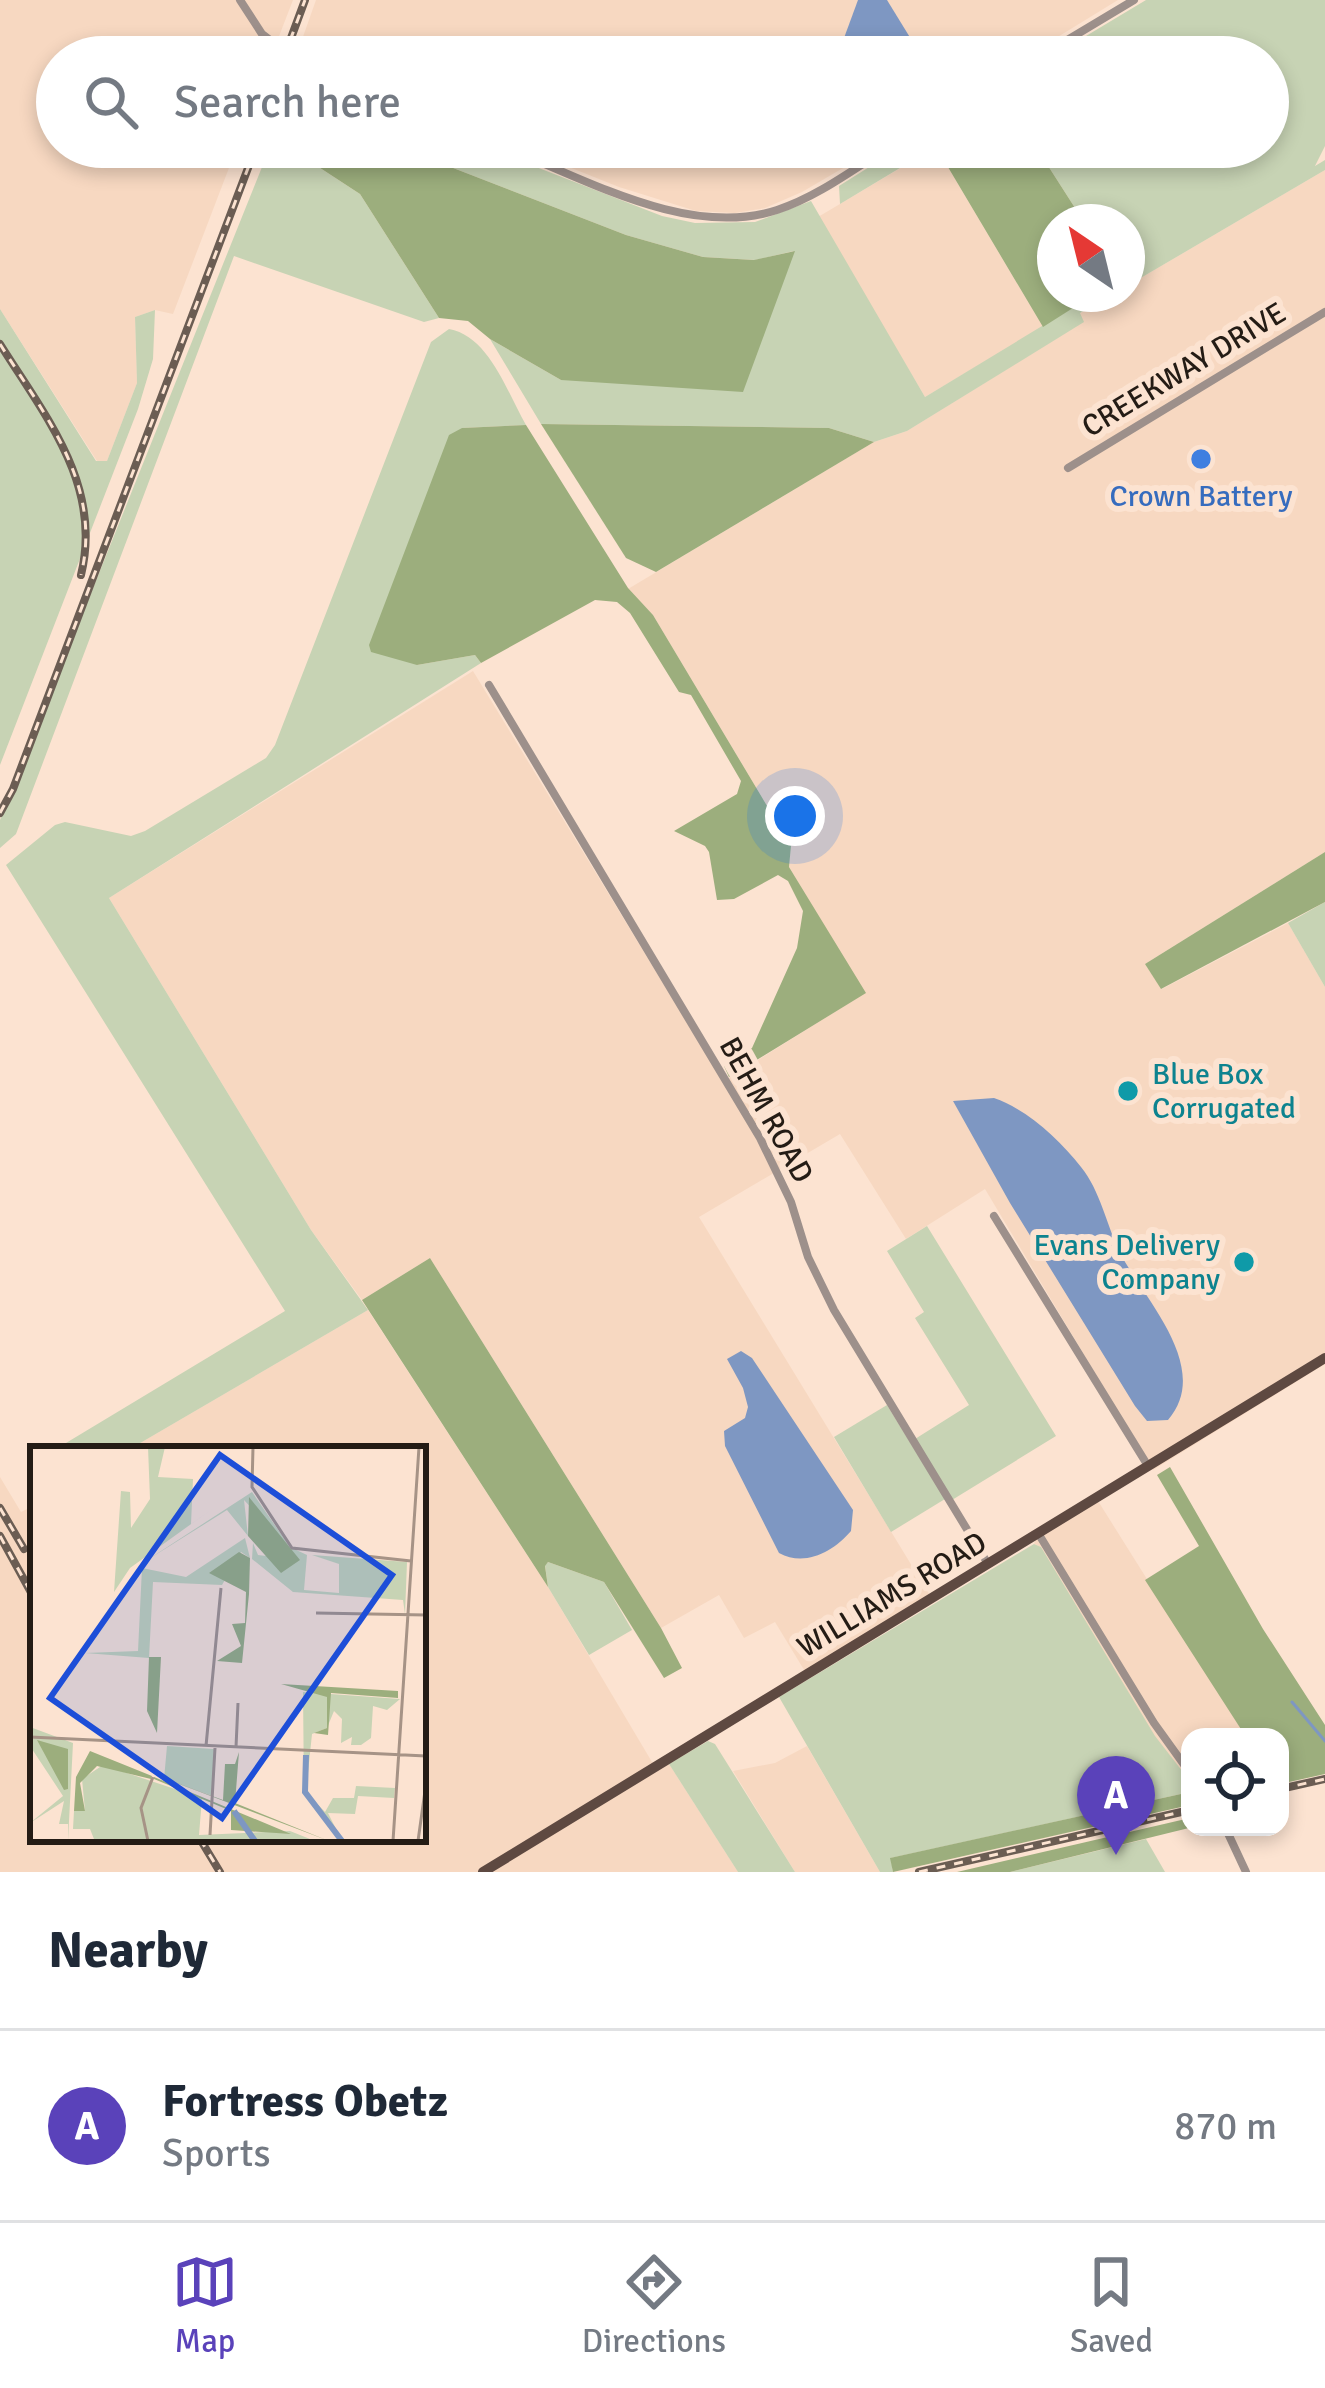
<!DOCTYPE html>
<style>
body{margin:0;font-family:Signika,sans-serif;background:#f2f2f3;color:#1f2937}
.controls{position:absolute;right:36px;bottom:36px;display:grid;overflow:hidden;border-radius:24px;box-shadow:0 6px 18px #0003}
.controls button{width:108px;height:108px;display:grid;place-items:center;padding:0;border:0;border-bottom:3px solid #e0e1e3;background:#fff;color:#1f2937;font:60px sans-serif}
.compass{position:absolute;left:1037px;top:204px;width:108px;height:108px;border-radius:50%;background:#fff;box-shadow:0 6px 18px #0003;rotate:325deg}
.you{position:absolute;left:795px;top:816px;width:42px;height:42px;margin:-30px;border:9px solid #fff;border-radius:50%;background:#1a73e8;box-shadow:0 0 0 18px #1a73e833}
.badge{display:grid;place-items:center;width:78px;height:78px;border-radius:50%;background:#5a42ba;color:#fff;font-size:39px;font-weight:700}
.pin{position:absolute;translate:-50% -99px;filter:drop-shadow(0 3px 6px #0008)}
.pin::after{content:'';position:absolute;top:63px;width:42px;height:36px;background:inherit;clip-path:polygon(0 0,100% 0,50% 100%)}
.list{margin:0;padding:0;list-style:none}
h2{display:flex;justify-content:space-between;align-items:center;height:156px;margin:0;padding:0 48px;font-size:51px}
h2 small{font-size:39px;font-weight:400;color:#747a83}
.list li{display:grid;grid-template-columns:78px 1fr auto;gap:36px;align-items:center;box-sizing:border-box;height:192px;padding:0 48px;border-top:3px solid #e0e1e3}
.list b{display:block;font-size:45px;white-space:nowrap}
.list p{margin:0;font-size:39px;white-space:nowrap;color:#747a83}
.list em{font-size:39px;font-style:normal;color:#747a83}
.icon{flex:none;width:66px;height:66px;fill:none;stroke:currentColor;stroke-width:2;stroke-linecap:round;stroke-linejoin:round}
.map{position:relative;flex:none;width:1325px;height:1872px;overflow:hidden}
.search{position:absolute;background:#fff;box-shadow:0 6px 18px #0003;left:36px;right:36px;top:36px;height:132px;display:flex;align-items:center;gap:30px;box-sizing:border-box;padding:0 42px;border-radius:66px;color:#747a83;font-size:45px}
.sheet{height:348px;background:#fff}
nav{display:flex;justify-content:space-around;align-items:center;box-sizing:border-box;height:168px;border-top:3px solid #e0e1e3;background:#fff;font-size:33px;color:#747a83}
nav a{display:grid;justify-items:center;gap:6px}
nav .on{color:#5a42ba}
.map>svg:first-child{display:block}
.built{fill:#f7d8c1}
.green{fill:#c7d3b4}
.forest{fill:#9cae7d}
.water{fill:#7e97c2}
.lines{fill:none;stroke-linecap:round;stroke-linejoin:round}
.stream{stroke:#7e97c2;stroke-width:3}
.minor{stroke:#9d908b;stroke-width:8}
.major{stroke:#5e4941;stroke-width:10}
.rail-casing{stroke:#6b5d53;stroke-width:8}
.rail{stroke:#fce3d1;stroke-width:3;stroke-dasharray:9;stroke-linecap:butt}
.shop-dot{fill:#3f7fe0;stroke:#fce3d1;stroke-width:4.5}
.culture-dot{fill:#0f9aa8;stroke:#fce3d1;stroke-width:4.5}
.labels{text-anchor:middle;dominant-baseline:central;stroke-width:12;stroke-linejoin:round;paint-order:stroke}
.street-label{font-size:30px;fill:#241c15;stroke:#fce3d1}
.shop-label{font-size:30px;fill:#366cbe;stroke:#fce3d1}
.culture-label{font-size:30px;fill:#0d838f;stroke:#fce3d1;text-anchor:start}
.inset-river{fill:none;stroke:#7e97c2;stroke-width:6}
.inset-road{fill:none;stroke:#a69386;stroke-width:3}
.view{fill:#1d4ed8;fill-opacity:0.15;stroke:#1d4ed8;stroke-width:6}
.inset-edge{fill:none;stroke:#241c15;stroke-width:6}
</style>
<div class="map">
<svg width="1325" height="1872" viewBox="0 0 1325 1872">
<rect width="100%" height="100%" fill="#fce3d1"/>
<g class="built">
<polygon points="0,0 293,0 271,57 57,57 57,147 237,147 173,314 155,310 135,317 137,383 107,461 97,461 0,309"/>
<polygon points="316,0 1118,0 1025,57 305,57 299,48"/>
<polygon points="519,147 879,147 802,192 765,208 735,213 696,211 619,187"/>
<polygon points="936,147 1043,327 925,397 818,217"/>
<polygon points="1325,170 1325,852 1145,964 1162,989 1288,923 1325,987 1325,1364 1153,1470 985,1189 906,1239 840,1134 699,1217 934,1602 809,1678 775,1622 744,1638 719,1595 661,1628 430,1258 362,1300 311,1230 109,898 473,671 723,1082 865,993 789,867 791,846 653,615 628,589 874,442 907,431 1083,322 1079,314 1113,294 1127,294 1127,286"/>
<polygon points="368,1310 548,1587 652,1762 669,1764 738,1872 0,1872 0,1477 21,1512 33,1506 33,1839 423,1839 423,1449 130,1449"/>
<polygon points="1098,1501 1246,1737 1190,1737 1190,1781 1155,1737 1041,1547 1034,1544 1036,1538"/>
<polygon points="807,1746 880,1872 795,1872 733,1771 775,1763"/>
</g>
<g class="green">
<polygon points="1146,0 1325,0 1325,146 1315,166 1325,160 1325,170 1127,286 1127,222 1084,222 1036,147 1268,147 1268,57 1051,57"/>
<polygon points="270,147 288,147 360,194 439,318 424,322 234,256 16,834 0,848 0,820"/>
<polygon points="399,147 485,147 662,216 695,223 755,222 811,201 925,397 1095,294 1113,294 1080,313 1084,322 907,431 874,442 829,428 541,424 490,339 561,380 794,251 755,260 703,257 626,235"/>
<polygon points="901,147 950,147 939,152 935,147 840,204 839,186"/>
<polygon points="0,309 96,461 107,461 137,383 135,317 155,310 153,359 138,409 0,765"/>
<path d="M449 329C489 336 507 392 526 425L462 428 417 665 475 655 481 663 109 898 311 1230 368 1310 130 1449H56L285 1311 6 865 55 825 65 822 131 836 145 831 266 758 275 745 431 342Z"/>
<polygon points="1325,902 1325,987 1288,923"/>
<polygon points="927,1226 1056,1436 952,1500 915,1439 969,1405 915,1318 924,1312 887,1251"/>
<polygon points="887,1405 945,1499 891,1532 834,1437"/>
<polygon points="1034,1544 1041,1547 1155,1736 1190,1781 1190,1792 891,1858 893,1872 880,1872 779,1697"/>
<polygon points="548,1562 604,1582 632,1630 589,1655 548,1587 545,1565"/>
<polygon points="708,1741 715,1744 795,1872 738,1872 669,1764"/>
<polygon points="1146,1839 1165,1872 1010,1872"/>
</g>
<g class="forest">
<polygon points="288,147 399,147 626,235 703,257 754,260 795,251 743,392 561,380 490,339 468,321 439,318 360,194"/>
<polygon points="950,147 1036,147 1084,222 1055,222 1055,294 1095,294 1043,327 939,152"/>
<polygon points="541,424 829,428 874,442 656,572 626,558"/>
<polygon points="526,425 628,588 653,615 791,846 789,867 866,993 729,1077 724,1066 752,1048 797,948 803,911 788,881 778,875 734,899 717,900 709,852 705,846 674,831 737,794 741,781 691,695 679,692 630,613 617,602 595,600 481,663 475,655 417,665 371,652 369,645 449,435 462,428"/>
<polygon points="1325,852 1325,902 1161,989 1145,964"/>
<polygon points="430,1258 661,1628 682,1668 664,1678 604,1582 548,1562 545,1566 548,1587 362,1300"/>
<polygon points="1170,1467 1263,1629 1325,1725 1325,1774 1280,1784 1280,1737 1246,1737 1145,1580 1199,1546 1157,1475"/>
<polygon points="1190,1792 1190,1805 893,1872 890,1858"/>
<polygon points="1190,1818 1193,1827 1010,1872 957,1872"/>
</g>
<g class="water">
<polygon points="858,0 887,0 922,57 837,57"/>
<path d="M994 1098C1028 1110 1059 1139 1081 1167 1100 1190 1107 1226 1120 1253 1144 1299 1213 1368 1168 1420L1147 1421 1135 1406 1010 1203 953 1101Z"/>
<path d="M741 1351 752 1358 853 1510 851 1531C833 1552 805 1567 779 1553L725 1446 724 1431 745 1418 748 1407 743 1388 727 1359Z"/>
</g>
<g class="lines">
<polyline class="stream" points="1292,1702 1325,1741"/>
<g class="minor">
<polyline points="240,0 262,34 292,57"/>
<polyline points="1039,57 1134,0"/>
<path d="M504 147C586 179 689 239 777 210 817 197 854 169 889 147"/>
<polyline points="1068,468 1325,312"/>
<polyline points="489,685 760,1138 791,1202 808,1257 834,1310 988,1564"/>
<polyline points="994,1216 1148,1466"/>
<polyline points="1038,1533 1154,1723 1190,1773"/>
<polyline points="1225,1827 1246,1872"/>
</g>
<polyline class="major" points="483,1872 1325,1358"/>
<g class="rail-casing">
<g id="rail">
<polyline points="284,57 305,0"/>
<path d="M0 344C45 416 103 485 81 575"/>
<polyline points="0,813 13,789 256,147"/>
<polyline points="0,1508 24,1549"/>
<polyline points="0,1536 33,1596"/>
<polyline points="1280,1789 1325,1779"/>
<polyline points="200,1839 220,1872"/>
<polyline points="919,1872 1190,1810"/>
</g>
</g>
<use href="#rail" class="rail"/>
</g>
<circle class="shop-dot" cx="1201" cy="459" r="12"/>
<g class="culture-dot">
<circle cx="1128" cy="1091" r="12"/>
<circle cx="1244" cy="1262" r="12"/>
</g>
<g class="labels">
<g class="street-label">
<text transform="translate(1184 370) rotate(-31)">CREEKWAY DRIVE</text>
<text transform="translate(766 1110) rotate(61)">BEHM ROAD</text>
<text transform="translate(892 1595) rotate(-31)">WILLIAMS ROAD</text>
</g>
<g class="shop-label">
<text x="1201" y="496">Crown Battery</text>
</g>
<g class="culture-label">
<text x="1152" y="1074">Blue Box<tspan x="1152" dy="34">Corrugated</tspan></text>
<text x="1220" y="1245" text-anchor="end">Evans Delivery<tspan x="1220" dy="34">Company</tspan></text>
</g>
</g>
<g transform="translate(30 1446)">
<rect width="396" height="396" fill="#fce3d1"/>
<path d="M118 1H135L128 31 163 33 161 78 182 63 100 122 84 146 91 45 100 46 101 82 120 53ZM222 46 260 101 277 109 274 144 309 147V118L282 109 377 116 375 168 373 154 263 146 222 113 223 97 228 109 269 114 214 54 218 90 197 64 111 118ZM215 92 220 112 211 106 192 139 123 136 119 212 55 207 108 205 112 122 156 131ZM273 246 370 253 357 264 343 260 341 292 331 299H321L322 291 311 297 312 273 304 265 297 282 282 288 276 346 295 366 303 352H324L326 340 365 342 364 352 328 350 325 368 298 367 312 395 274 345ZM0 281 43 297 38 395V378H29L34 355 0 377 33 350 0 300ZM137 300 184 303 183 350 134 333ZM73 319 172 352 169 389 260 385 285 395 64 393 60 383H43L44 365H55L52 333Z" fill="#c7d3b4"/>
<path d="M219 51 270 114 251 127 218 90ZM209 106 220 112 219 148 212 217 187 215 211 200 202 178 215 177 216 146 179 127ZM119 211H131L127 287 117 265ZM251 238 368 245V252L301 247 298 289 284 287 297 282V251ZM7 294 38 303V343L34 344ZM60 305 122 330 121 333 67 320 50 337 55 365H44L46 331ZM209 306 205 357 299 395 136 333 193 354 195 318H205ZM124 333V331L261 388 201 384V365Z" fill="#9cae7d"/>
<path class="inset-river" d="M276 309 275 346 312 395M204 365 225 395"/>
<path class="inset-road" d="M223 1 222 41 262 102 381 115M286 167 396 169M0 291 396 310M176 300 191 142M206 301 208 257M180 389 185 302M118 395 111 362 123 331M363 395 389 1M388 395 396 338"/>
<path class="view" d="M190 9 362 129 192 372 20 252Z"/>
<rect width="396" height="396" class="inset-edge"/>
</g>
</svg>
<div class="controls">
<button><svg class="icon" aria-label="locate" viewBox="0 0 24 24"><circle cx="12" cy="12" r="6"/><path d="M12 2v4M12 18v4M2 12h4M18 12h4"/></svg></button>
</div>
<svg class="compass" viewBox="-18 -18 36 36"><path d="M0-13l5 13h-10z" fill="#e53935"/><path d="M0 13l5-13h-10z" fill="#747a83"/></svg>
<div class="you"></div>
<div class="pin badge" style="left:1116px;top:1855px">A</div>
<div class="search"><svg class="icon" aria-label="search" viewBox="0 0 24 24"><circle cx="10" cy="10" r="6"/><path d="M15 15l6 6"/></svg>Search here</div>
</div>
<section class="sheet">
<h2>Nearby<small></small></h2>
<ul class="list">
<li><span class="badge">A</span><div><b>Fortress Obetz</b><p>Sports</p></div><em>870 m</em></li>
</ul>
</section>
<nav>
<a class="on"><svg class="icon" aria-label="map" viewBox="0 0 24 24"><path d="M3 6l6-2 6 2 6-2v14l-6 2-6-2-6 2zM9 4v14M15 6v14"/></svg>Map</a>
<a><svg class="icon" aria-label="directions" viewBox="0 0 24 24"><path d="M12 3l9 9-9 9-9-9zM9 14v-3h6M13 9l2 2-2 2"/></svg>Directions</a>
<a><svg class="icon" aria-label="saved" viewBox="0 0 24 24"><path d="M7 4h10v16l-5-4-5 4z"/></svg>Saved</a>
</nav>
